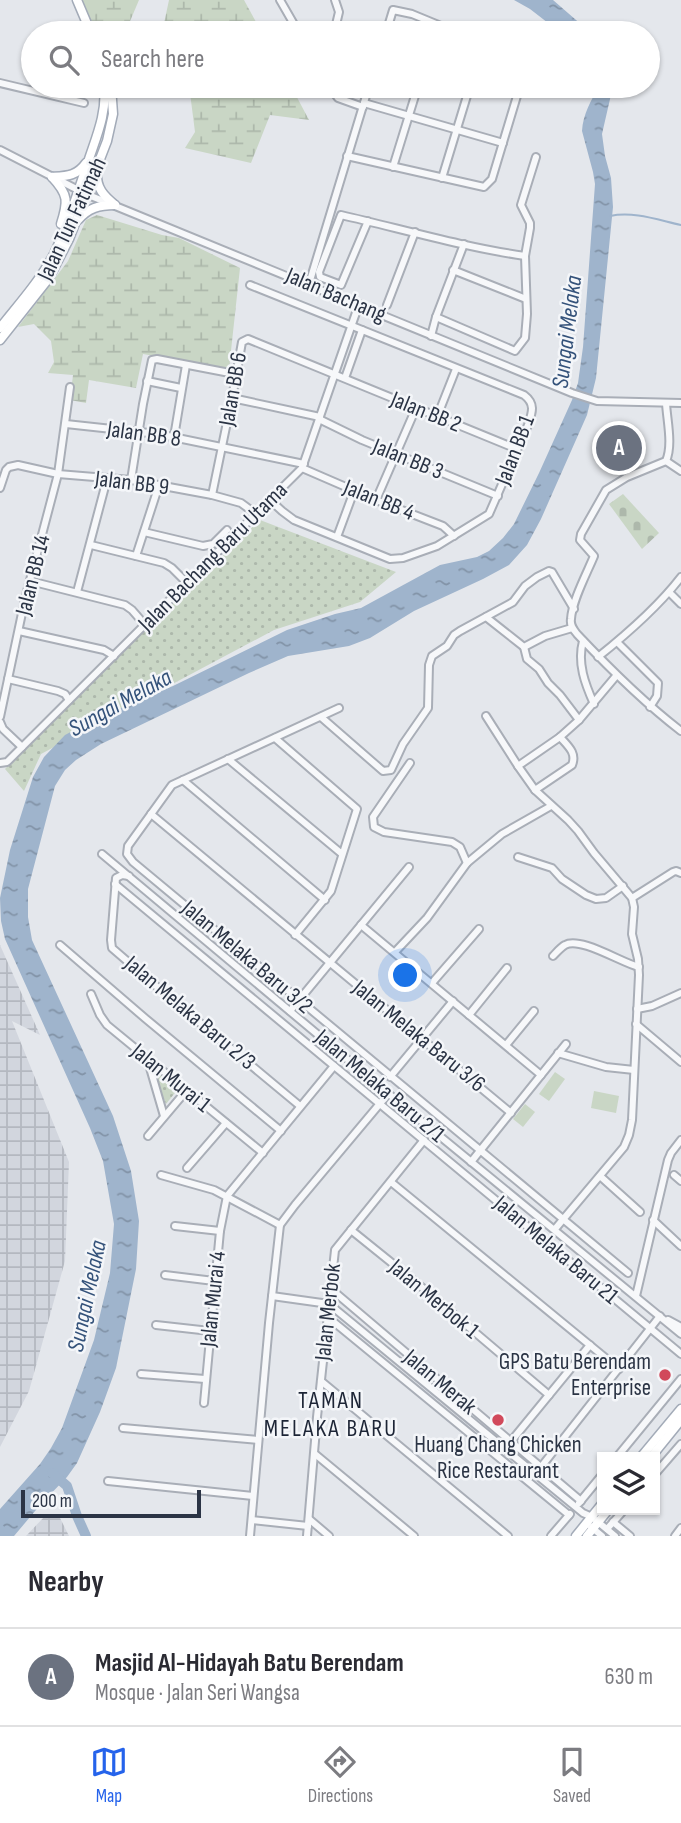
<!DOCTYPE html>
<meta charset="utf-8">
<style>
body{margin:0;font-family:"Sofia Sans Condensed",sans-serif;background:#f7f7f7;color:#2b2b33}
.controls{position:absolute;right:21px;bottom:21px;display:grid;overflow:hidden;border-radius:0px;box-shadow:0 2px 5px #0004}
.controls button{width:63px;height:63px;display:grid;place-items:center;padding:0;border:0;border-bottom:2px solid #e1e1e2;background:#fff;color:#2b2b33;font:35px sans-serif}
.scale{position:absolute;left:21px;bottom:18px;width:180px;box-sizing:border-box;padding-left:7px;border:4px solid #2b3445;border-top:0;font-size:19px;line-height:24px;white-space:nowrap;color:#2b3445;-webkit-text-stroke:5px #f4f6f9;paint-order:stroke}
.you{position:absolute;left:406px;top:976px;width:24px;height:24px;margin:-18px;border:5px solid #fff;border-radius:50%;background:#1a73e8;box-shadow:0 0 0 10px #1a73e833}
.badge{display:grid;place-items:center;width:46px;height:46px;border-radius:50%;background:#2563eb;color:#fff;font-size:23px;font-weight:700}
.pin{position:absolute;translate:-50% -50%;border:4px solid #fff;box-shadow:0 2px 7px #0006}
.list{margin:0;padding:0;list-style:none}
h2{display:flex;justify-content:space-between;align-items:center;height:91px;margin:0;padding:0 28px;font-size:30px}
h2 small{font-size:23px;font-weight:400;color:#7c7c81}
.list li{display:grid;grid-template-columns:46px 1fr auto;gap:21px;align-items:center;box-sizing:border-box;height:98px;padding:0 28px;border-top:2px solid #e1e1e2}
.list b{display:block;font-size:26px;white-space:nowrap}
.list p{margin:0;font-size:23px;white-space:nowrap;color:#7c7c81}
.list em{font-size:23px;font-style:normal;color:#7c7c81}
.icon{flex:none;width:38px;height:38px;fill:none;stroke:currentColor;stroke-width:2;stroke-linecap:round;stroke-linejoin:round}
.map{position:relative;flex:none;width:681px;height:1536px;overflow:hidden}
.search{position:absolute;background:#fff;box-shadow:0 2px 5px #0004;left:21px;right:21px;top:21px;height:77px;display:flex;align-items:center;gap:18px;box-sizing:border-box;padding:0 24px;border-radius:38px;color:#7c7c81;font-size:26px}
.sheet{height:189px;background:#fff}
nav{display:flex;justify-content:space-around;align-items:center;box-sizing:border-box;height:98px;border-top:2px solid #e1e1e2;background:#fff;font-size:19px;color:#7c7c81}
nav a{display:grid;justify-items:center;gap:4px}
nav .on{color:#2563eb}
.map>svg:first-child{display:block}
.industrial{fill:url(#industrial-grid)}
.green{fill:url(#green-dots)}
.wetland{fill:url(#wetland-marsh)}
.cemetery{fill:url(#cemetery-stones)}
.pitch{fill:#c9d6c5}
.water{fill:url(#water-ripples)}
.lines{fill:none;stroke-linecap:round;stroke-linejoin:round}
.stream{stroke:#9fb4cc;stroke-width:2}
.river{stroke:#9fb4cc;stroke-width:10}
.minor-casing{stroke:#a9aeb7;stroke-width:10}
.major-casing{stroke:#a3abb8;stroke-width:11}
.minor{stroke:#f7f8fa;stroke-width:6}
.major{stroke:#fff;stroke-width:8}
.poi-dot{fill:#d1495b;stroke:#f4f6f9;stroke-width:2.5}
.labels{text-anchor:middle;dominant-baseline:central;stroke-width:5;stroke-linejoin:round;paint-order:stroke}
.street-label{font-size:23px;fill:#2b3445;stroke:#f4f6f9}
.poi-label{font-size:23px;fill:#2b3445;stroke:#f4f6f9;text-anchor:end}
.water-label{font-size:24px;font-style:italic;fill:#34527a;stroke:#f4f6f9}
.neighbourhood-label{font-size:24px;letter-spacing:2px;fill:#1d2536;stroke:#f4f6f9}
</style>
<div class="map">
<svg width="681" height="1536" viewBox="0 0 681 1536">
<defs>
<pattern id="industrial-grid" width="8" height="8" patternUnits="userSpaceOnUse" patternTransform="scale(1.75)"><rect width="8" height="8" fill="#d2d6de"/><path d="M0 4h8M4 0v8" fill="none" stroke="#b4b8c0"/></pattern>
<pattern id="green-dots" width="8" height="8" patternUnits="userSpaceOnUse" patternTransform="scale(1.75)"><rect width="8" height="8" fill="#c9d6c5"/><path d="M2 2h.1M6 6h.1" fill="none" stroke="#adb8ab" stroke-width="1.8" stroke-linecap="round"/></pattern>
<pattern id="wetland-marsh" width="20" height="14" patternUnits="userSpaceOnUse" patternTransform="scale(1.75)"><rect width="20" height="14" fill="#c9d6c5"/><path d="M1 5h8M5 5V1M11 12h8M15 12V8" fill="none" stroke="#adb8ab"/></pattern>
<pattern id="cemetery-stones" width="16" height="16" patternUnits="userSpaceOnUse" patternTransform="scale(1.75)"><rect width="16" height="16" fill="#c9d6c5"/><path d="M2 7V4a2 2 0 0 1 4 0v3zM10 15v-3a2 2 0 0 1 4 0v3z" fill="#adb8ab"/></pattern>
<pattern id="water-ripples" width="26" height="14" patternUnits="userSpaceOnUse" patternTransform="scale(1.75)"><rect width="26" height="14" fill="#9fb4cc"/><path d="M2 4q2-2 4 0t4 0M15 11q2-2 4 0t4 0" fill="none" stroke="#8293a7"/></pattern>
</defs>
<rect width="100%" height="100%" fill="#e4e7ec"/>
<g class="industrial">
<polygon points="0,945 40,1035 12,1021 69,1162 65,1261 29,1391 0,1447"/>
<polygon points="58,1514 69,1536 26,1536 45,1516"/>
</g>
<g class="green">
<polygon points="260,520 396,572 360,602 274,630 41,754 24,791 5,769 77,696"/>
<polygon points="159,1073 178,1089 166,1104 156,1079"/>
</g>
<g class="wetland">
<polygon points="82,0 139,0 125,33 97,33"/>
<polygon points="169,0 244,0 262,33 162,33"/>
<polygon points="154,86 291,86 309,120 270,115 251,163 185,148 195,132 190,93"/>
<polygon points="97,215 162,235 179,238 240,268 229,369 143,354 136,388 89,380 86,403 70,400 73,375 48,373 54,362 51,341 34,324 18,327 68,261 86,220"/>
</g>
<polygon class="cemetery" points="623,494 659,533 642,549 609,504"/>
<g class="pitch">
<polygon points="555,1072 565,1079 549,1101 539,1094"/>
<polygon points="594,1091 619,1096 616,1113 591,1108"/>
<polygon points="525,1104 535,1112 523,1127 513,1119"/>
</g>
<g class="water">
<polygon points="514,0 553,0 591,33 561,33 530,9"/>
<path d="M599 86H613L602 134 605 156 611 178 613 207 596 378 587 415 541 519 527 545 509 565 483 579 414 611 370 638 349 646 288 656 249 673 101 744 76 760 65 770 55 786 28 889V917L32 940 113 1116 131 1171 139 1221 136 1269 116 1368 100 1412 77 1463 67 1477 41 1504 14 1536H0V1509L40 1464 51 1448 62 1428 94 1340 110 1273 114 1224 103 1161 90 1128 5 939 1 921 0 898 10 850 33 777 44 757 65 735 95 719 173 686 287 630 335 614 361 608 440 565 477 557 489 551 503 538 514 524 539 473 572 400 578 383 583 347 595 184 593 172 582 131C583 114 591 101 599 86Z"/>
</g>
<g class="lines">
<path class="stream" d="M610 216C634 211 658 220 681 225"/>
<polyline class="river" points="52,1473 67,1486 77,1516 86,1536"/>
<g class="minor-casing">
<g id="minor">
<polyline points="280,0 299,33"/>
<polyline points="334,33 339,12 335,0"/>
<polyline points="386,33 393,10 412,14 458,33"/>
<polyline points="0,83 84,103"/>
<polyline points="329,86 338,98 363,107"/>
<polyline points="364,103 503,143"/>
<polyline points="0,150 86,194 572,393 597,401 681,403"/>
<polyline points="347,156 484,187 492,179 520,86"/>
<polyline points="393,167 418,86"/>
<polyline points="442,178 470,86"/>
<path d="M368 221 341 285 320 277 319 272 341 215C402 229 463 247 525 256"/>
<polyline points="453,270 526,299"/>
<polyline points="309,284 369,86"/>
<path d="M250 285 524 395C536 404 532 413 528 425L489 514 437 546 403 558 390 559 294 520 282 511 270 500"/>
<polyline points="387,305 415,232"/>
<polyline points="436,317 515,351 525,338 527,314 525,256 530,228 530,223 521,205 536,157"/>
<polyline points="431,336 436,317 464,244"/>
<polyline points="345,378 362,330"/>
<polyline points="147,381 181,388"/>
<polyline points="232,398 320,417"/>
<path d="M666 403C667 421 673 445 666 461L627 477 606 490 581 534 580 540 594 556C587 573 572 601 571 619 570 625 573 629 577 634 610 669 643 702 681 731"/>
<polyline points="437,417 456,369"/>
<polyline points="319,419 362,440 498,496"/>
<polyline points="66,424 158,434 304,464"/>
<polyline points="174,437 186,365"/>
<polyline points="666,461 681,471"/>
<polyline points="302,468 376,500 443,526 454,536"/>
<polyline points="131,480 143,404 152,360 157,359 235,374"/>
<polyline points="0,488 6,470 9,467 18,465 58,474 131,480 212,495 241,503 256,514"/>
<polyline points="212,495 232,398 242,342 248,339 517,449"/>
<polyline points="376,500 416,408"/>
<polyline points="144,532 203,546 213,544 227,530"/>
<polyline points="337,537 354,491"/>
<polyline points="91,545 164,563 172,568 187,583"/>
<polyline points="136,556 159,485"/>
<polyline points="30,581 125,605 132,610 145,625"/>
<polyline points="77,592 107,479"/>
<polyline points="669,592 681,604"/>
<polyline points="486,617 524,647 545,636 572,628"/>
<polyline points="19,631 104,650 114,656"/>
<path d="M583 641C577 663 585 684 594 704"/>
<polyline points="617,642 658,683 657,696 650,707"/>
<polyline points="524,647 527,659 539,669 548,683 560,695 579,720"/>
<path d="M598 657C628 633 658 607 681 577"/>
<polyline points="8,679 58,691 65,694 69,700"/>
<polyline points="339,708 172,785 128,846 127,854 133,862 628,1273"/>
<polyline points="486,716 518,766"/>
<polyline points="0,717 25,599 58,474 70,387"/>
<polyline points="321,717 383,771 391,770 403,744 428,708 429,665 432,656 447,646 454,635 460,631 513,602 525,586 537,577 549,571 552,572 574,609"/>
<polyline points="0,722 3,729 22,747"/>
<polyline points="275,738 357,809 331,891 295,935"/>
<polyline points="228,759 342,854"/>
<polyline points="0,763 7,762 302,468 359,304"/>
<polyline points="410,763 373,817 374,827 384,832 452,842 460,847 467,863"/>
<polyline points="183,780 325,900"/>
<path d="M535 790 572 765C577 753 568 746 560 737"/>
<polyline points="151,814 511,1113"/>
<polyline points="102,854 408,1110 681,1334"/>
<polyline points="518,857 552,868 562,879 586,895 596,899 606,898 623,886"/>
<polyline points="129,876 122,875 116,878 111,940 112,948 163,992 300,1106"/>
<polyline points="115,884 681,1354"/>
<polyline points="632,898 673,872 676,871 681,873"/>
<polyline points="361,925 541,1075"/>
<polyline points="60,945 146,1019 281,1131"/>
<polyline points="395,952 427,918 467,863 502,834 551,806"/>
<path d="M553 956C556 953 561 947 565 945 580 936 622 963 639 967"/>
<polyline points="432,983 479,929"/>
<polyline points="91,994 100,1015 107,1025 263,1153"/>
<polyline points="637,1009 652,1006 681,993"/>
<polyline points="290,1011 409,867"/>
<polyline points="469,1015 507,968"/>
<polyline points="636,1024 681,1062"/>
<polyline points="506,1045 534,1011"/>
<polyline points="558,1053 606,1067 634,1070"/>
<polyline points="148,1061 164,1116"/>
<polyline points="390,1077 453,1001"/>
<polyline points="148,1136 186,1091"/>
<polyline points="471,1162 566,1044"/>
<polyline points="187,1168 226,1123"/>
<polyline points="161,1175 214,1190 280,1225"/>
<polyline points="674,1175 681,1181"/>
<polyline points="600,1176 640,1212"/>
<polyline points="391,1182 619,1369"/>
<polyline points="653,1220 681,1246"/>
<polyline points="175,1226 220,1231"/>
<polyline points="555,1229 624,1147 629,1135 632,1120 639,975 638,959 632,934 634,907 632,898 594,853 578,831 568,820 535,790 518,766 560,737 579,720 616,676"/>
<polyline points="351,1230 418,1284 549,1395"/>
<polyline points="165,1275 214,1281"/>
<polyline points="331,1289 581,1501"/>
<polyline points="272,1296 329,1304 583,1513 592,1517 615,1536"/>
<polyline points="636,1296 668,1160 671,1153 681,1140"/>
<polyline points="328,1319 335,1323 569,1515"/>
<polyline points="668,1320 681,1327"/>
<polyline points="156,1325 210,1331"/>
<polyline points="141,1374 205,1379"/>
<polyline points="321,1381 508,1536"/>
<polyline points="204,1403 220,1231 227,1196 334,1066"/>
<polyline points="123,1428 258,1440"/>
<polyline points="508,1445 590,1345"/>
<polyline points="315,1454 414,1536"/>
<polyline points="617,1457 681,1379"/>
<polyline points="541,1467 660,1316"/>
<polyline points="655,1474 681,1444"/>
<polyline points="108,1481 253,1496"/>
<polyline points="579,1503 602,1475"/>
<polyline points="309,1519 329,1536"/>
<polyline points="252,1520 308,1526"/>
<polyline points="613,1522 630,1536"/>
<polyline points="590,1526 602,1536"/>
<polyline points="607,1529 624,1510"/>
<polyline points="250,1536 269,1323 280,1225 295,1205 388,1094"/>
<polyline points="307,1536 317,1417 335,1250 424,1140"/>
<polyline points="551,1536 570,1514"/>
<polyline points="675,1536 681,1528"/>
</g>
</g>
<g class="major-casing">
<g id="major">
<polyline points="77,0 91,33"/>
<path d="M97 173C96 188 104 196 115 205"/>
<path d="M52 177C69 195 68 202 61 224"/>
<path d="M52 177C67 176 77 176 86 163"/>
<path d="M78 220C88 208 99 205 115 205"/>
<path d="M0 328C19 304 40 281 54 254 69 224 78 190 89 159 97 135 107 112 104 86"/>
<polyline points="0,340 49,278 69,239 107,141 113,114 111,86"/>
<polyline points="641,1457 681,1409"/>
<polyline points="651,1457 681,1420"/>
<polyline points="576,1536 602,1504"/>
<polyline points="587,1536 608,1510"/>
</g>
</g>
<use href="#minor" class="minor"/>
<use href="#major" class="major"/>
</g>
<g class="poi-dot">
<circle cx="665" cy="1375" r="7"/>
<circle cx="498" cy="1420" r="7"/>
</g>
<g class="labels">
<g class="street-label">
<text transform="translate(72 219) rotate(-65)">Jalan Tun Fatimah</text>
<text transform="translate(336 295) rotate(23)">Jalan Bachang</text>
<text transform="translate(233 389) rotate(-80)">Jalan BB 6</text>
<text transform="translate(426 412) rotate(22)">Jalan BB 2</text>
<text transform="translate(144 434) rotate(8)">Jalan BB 8</text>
<text transform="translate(515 450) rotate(-69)">Jalan BB 1</text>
<text transform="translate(408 459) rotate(22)">Jalan BB 3</text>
<text transform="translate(132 483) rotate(7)">Jalan BB 9</text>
<text transform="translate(379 500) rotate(22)">Jalan BB 4</text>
<text transform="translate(213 557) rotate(-45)">Jalan Bachang Baru Utama</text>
<text transform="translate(33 575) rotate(-76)">Jalan BB 14</text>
<text transform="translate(247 957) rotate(40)">Jalan Melaka Baru 3/2</text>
<text transform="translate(190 1013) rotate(40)">Jalan Melaka Baru 2/3</text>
<text transform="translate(419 1036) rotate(39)">Jalan Melaka Baru 3/6</text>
<text transform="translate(171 1078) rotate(39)">Jalan Murai 1</text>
<text transform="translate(380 1086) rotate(40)">Jalan Melaka Baru 2/1</text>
<text transform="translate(556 1250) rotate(40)">Jalan Melaka Baru 21</text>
<text transform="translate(213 1299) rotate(-84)">Jalan Murai 4</text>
<text transform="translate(434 1299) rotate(40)">Jalan Merbok 1</text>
<text transform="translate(328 1312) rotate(-84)">Jalan Merbok</text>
<text transform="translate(440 1382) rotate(40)">Jalan Merak</text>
</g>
<g class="poi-label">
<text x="651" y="1362">GPS Batu Berendam<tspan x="651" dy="26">Enterprise</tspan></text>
<text x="498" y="1445" text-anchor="middle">Huang Chang Chicken<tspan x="498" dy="26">Rice Restaurant</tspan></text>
</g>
<g class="water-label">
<text transform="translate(567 332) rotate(-83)">Sungai Melaka</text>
<text transform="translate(120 703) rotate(-29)">Sungai Melaka</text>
<text transform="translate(87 1296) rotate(-78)">Sungai Melaka</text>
</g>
<g class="neighbourhood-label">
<text x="331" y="1400">TAMAN<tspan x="331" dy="28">MELAKA BARU</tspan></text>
</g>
</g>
</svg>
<div class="controls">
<button><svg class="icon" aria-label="layers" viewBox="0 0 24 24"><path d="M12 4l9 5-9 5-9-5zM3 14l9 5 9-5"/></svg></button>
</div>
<div class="scale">200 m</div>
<div class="you"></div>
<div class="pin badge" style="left:619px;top:448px;background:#6b7280">A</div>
<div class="search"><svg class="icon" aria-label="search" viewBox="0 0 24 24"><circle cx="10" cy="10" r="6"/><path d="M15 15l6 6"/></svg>Search here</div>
</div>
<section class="sheet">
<h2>Nearby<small></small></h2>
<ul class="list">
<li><span class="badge" style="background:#6b7280">A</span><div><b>Masjid Al-Hidayah Batu Berendam</b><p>Mosque · Jalan Seri Wangsa</p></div><em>630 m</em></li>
</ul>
</section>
<nav>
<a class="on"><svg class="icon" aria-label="map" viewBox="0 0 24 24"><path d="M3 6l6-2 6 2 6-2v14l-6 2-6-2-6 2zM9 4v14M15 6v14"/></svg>Map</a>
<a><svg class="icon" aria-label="directions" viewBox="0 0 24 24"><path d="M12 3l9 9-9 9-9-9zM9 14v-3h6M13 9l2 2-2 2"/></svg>Directions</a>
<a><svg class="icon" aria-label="saved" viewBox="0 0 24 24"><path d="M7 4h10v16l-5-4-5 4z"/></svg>Saved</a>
</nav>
